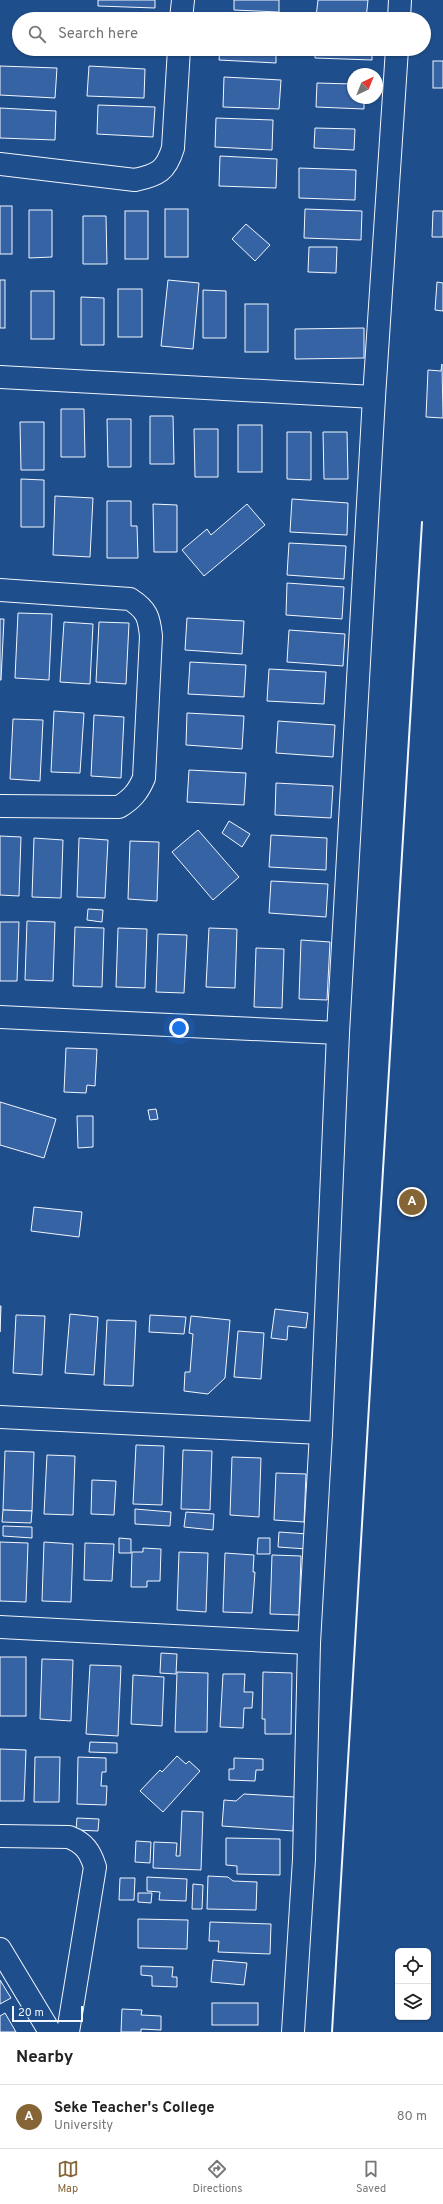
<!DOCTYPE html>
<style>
body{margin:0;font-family:Overpass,sans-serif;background:#f6f6f6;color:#222}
.controls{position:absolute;right:12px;bottom:12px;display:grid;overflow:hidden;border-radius:6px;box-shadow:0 1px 3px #0004}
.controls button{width:36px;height:36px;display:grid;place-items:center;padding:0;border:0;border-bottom:1px solid #e0e0e0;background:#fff;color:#222;font:20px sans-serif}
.compass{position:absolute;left:347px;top:68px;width:36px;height:36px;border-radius:50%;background:#fff;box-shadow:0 1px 3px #0004;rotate:43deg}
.scale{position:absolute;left:12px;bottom:10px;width:71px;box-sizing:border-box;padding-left:4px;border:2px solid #f2f6ff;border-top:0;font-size:11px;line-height:14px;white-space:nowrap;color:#f2f6ff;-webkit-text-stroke:3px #1f4e8c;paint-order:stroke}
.you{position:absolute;left:179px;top:1028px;width:14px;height:14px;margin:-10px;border:3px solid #fff;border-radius:50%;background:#1a73e8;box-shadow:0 0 0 6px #1a73e833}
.badge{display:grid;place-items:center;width:26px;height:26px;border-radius:50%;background:#856535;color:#fff;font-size:13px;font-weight:700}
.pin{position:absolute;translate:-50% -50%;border:2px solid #fff;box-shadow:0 1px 4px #0006}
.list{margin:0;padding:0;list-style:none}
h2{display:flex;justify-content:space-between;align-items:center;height:52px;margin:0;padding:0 16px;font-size:17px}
h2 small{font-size:13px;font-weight:400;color:#767676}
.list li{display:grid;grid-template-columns:26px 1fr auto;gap:12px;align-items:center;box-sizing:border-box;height:64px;padding:0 16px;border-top:1px solid #e0e0e0}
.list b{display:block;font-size:15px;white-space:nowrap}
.list p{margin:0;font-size:13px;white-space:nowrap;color:#767676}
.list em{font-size:13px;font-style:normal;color:#767676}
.icon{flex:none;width:22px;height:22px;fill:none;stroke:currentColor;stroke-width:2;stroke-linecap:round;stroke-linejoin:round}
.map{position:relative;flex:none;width:443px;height:2032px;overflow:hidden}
.search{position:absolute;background:#fff;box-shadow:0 1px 3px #0004;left:12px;right:12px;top:12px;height:44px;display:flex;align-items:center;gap:10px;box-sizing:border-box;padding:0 14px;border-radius:22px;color:#767676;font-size:15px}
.sheet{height:116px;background:#fff}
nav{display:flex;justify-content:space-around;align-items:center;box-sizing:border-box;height:56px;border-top:1px solid #e0e0e0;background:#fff;font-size:11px;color:#767676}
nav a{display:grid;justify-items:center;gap:2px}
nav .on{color:#856535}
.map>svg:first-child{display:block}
.building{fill:#3563a3;stroke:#f2f6ff}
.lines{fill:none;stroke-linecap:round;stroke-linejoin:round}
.minor-casing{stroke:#f2f6ff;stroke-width:24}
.minor{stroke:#1f4e8c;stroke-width:22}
.wall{stroke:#f2f6ff;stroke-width:2}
</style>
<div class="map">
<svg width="443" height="2032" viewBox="0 0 443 2032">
<rect width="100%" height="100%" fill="#1f4e8c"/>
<g class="building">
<polygon points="98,0 155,0 155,8 98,6"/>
<polygon points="234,0 279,0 279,12 234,10"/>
<polygon points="318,0 368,0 366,19 316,17"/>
<polygon points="28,14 64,16 64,19 28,19"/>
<polygon points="95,49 152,49 152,51"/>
<polygon points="220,49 276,49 276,63 219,60"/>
<polygon points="315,49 372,49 372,60 315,58"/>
<rect x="433" y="61" width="10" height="27"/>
<polygon points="0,66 57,68 55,98 0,95"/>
<polygon points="89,66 145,69 144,98 87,96"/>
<polygon points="224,77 281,80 279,109 223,107"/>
<polygon points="317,83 353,84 353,98 364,98 364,109 316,107"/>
<polygon points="98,105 155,107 153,137 97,134"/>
<polygon points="0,108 56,111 55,140 0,138"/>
<polygon points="216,118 273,120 272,150 215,147"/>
<polygon points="315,128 355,129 354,150 314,148"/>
<polygon points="220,156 277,159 276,188 219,186"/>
<polygon points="299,168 356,170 355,200 299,198"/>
<rect x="0" y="206" width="12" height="48"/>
<rect x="165" y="209" width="23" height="48"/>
<polygon points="305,209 362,211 361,240 304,238"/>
<polygon points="29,210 52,210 52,257 29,258"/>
<rect x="125" y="211" width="23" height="48"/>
<polygon points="433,211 443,211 443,237 432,237"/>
<polygon points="83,216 106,216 107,264 83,264"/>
<polygon points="246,224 270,245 255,261 232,239"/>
<polygon points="309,247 337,247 336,273 308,272"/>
<rect x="0" y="280" width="5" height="48"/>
<polygon points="168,280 199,283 193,349 161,346"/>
<polygon points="437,282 443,283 443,311 435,310"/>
<rect x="118" y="289" width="24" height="48"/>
<polygon points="203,290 226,291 226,338 203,338"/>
<rect x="31" y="291" width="23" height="48"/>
<polygon points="81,297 104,298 104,345 81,345"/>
<rect x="245" y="304" width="23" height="48"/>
<polygon points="364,328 364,358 295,359 295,329"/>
<polygon points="442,364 443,418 426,417 428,370 441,371"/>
<polygon points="61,409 84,409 85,457 61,457"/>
<polygon points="150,416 173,416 174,464 150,464"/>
<polygon points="107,419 131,419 131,467 108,467"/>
<polygon points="20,422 44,422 44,470 21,470"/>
<rect x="238" y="425" width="24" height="47"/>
<polygon points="194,429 218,429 218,477 195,477"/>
<polygon points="287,432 311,432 311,480 287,479"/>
<polygon points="323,432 347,432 348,479 324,479"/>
<polygon points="21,479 44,480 44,527 21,527"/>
<polygon points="55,496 93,498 90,557 53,555"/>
<polygon points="292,499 348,503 347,535 290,532"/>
<polygon points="107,501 131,501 131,526 137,526 138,558 107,558"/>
<polygon points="153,504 177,505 177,552 154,552"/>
<polygon points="247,504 265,525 204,576 182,550 207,529 211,535"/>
<polygon points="289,543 346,546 344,579 287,575"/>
<polygon points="287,583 344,587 342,619 286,615"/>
<polygon points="18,613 52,614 49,680 15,678"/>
<polygon points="187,618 244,621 242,654 185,650"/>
<polygon points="0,619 4,619 1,680 0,680"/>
<polygon points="64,622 93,624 90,684 60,682"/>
<polygon points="99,622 129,623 126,684 96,682"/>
<polygon points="289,630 345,634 343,666 287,662"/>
<polygon points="190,662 246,665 244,697 188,694"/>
<polygon points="269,669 326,672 324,704 267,701"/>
<polygon points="54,711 84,713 80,773 51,772"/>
<polygon points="187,713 244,716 242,749 186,745"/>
<polygon points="94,715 124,717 121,778 91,776"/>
<polygon points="13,719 43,720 40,781 10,779"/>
<polygon points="278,721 335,725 333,757 276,753"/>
<polygon points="189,770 246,773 244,805 187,802"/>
<polygon points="276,783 333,786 331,818 275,815"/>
<polygon points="229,821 250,834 242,847 222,833"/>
<polygon points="198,830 239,877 213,900 172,852"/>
<polygon points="271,835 327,838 326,870 269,867"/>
<polygon points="0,836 21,837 19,896 0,895"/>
<polygon points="34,838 63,840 61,898 32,897"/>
<polygon points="79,838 108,840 105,898 77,897"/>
<polygon points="130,841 159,842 157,901 128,899"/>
<polygon points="271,881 328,884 326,917 269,913"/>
<polygon points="88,909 103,910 102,922 87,920"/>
<polygon points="27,921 55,922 53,981 25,980"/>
<polygon points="0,922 19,922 17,981 0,981"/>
<polygon points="75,927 104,928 102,987 73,986"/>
<polygon points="118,928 147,929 145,988 116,987"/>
<polygon points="209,928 237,929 235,988 206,987"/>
<polygon points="158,934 187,935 184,993 156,992"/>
<polygon points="301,940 330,942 327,1000 299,999"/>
<polygon points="256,948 284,949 282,1008 254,1007"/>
<polygon points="66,1048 97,1049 95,1086 87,1085 86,1093 64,1092"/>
<polygon points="0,1102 56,1119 44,1158 0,1145"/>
<polygon points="156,1109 158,1119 150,1120 148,1110"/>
<polygon points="77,1116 93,1116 93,1147 78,1148"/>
<polygon points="34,1207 82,1212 79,1237 31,1231"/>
<polygon points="0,1306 1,1306 0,1332"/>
<polygon points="275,1309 308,1313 306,1328 288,1326 287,1340 271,1338"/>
<polygon points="70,1314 98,1317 94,1375 65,1373"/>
<polygon points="16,1315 45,1316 42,1375 13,1373"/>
<polygon points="150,1315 186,1317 184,1334 149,1332"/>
<polygon points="191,1316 230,1320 225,1378 208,1394 184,1391 185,1372 190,1372 193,1334 189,1333"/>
<polygon points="107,1320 136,1321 133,1386 104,1385"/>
<polygon points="238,1331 264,1333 261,1379 234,1377"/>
<polygon points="136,1445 164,1446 162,1505 133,1504"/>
<polygon points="183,1450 212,1451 210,1510 181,1509"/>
<polygon points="5,1451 34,1452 32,1511 3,1510"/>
<polygon points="47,1455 75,1456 73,1515 44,1514"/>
<polygon points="232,1457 261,1458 259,1517 230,1515"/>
<polygon points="276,1473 306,1474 304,1522 274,1520"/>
<polygon points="92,1480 116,1481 114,1515 91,1514"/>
<polygon points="135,1509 171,1512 170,1526 135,1524"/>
<polygon points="3,1510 32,1511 31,1523 2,1522"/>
<polygon points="186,1512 214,1514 213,1530 184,1527"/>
<polygon points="3,1526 32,1527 32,1538 3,1536"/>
<polygon points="279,1532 308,1534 307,1549 278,1547"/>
<polygon points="119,1538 131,1539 131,1553 119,1553"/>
<polygon points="258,1538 270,1538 270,1554 257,1554"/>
<polygon points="0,1542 28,1543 26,1602 0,1601"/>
<polygon points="44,1542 73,1544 71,1602 42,1601"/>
<polygon points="85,1543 114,1544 112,1581 84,1580"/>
<polygon points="143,1548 161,1549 160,1581 147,1581 147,1587 131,1587 132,1552 143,1552"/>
<polygon points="179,1552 208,1553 206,1612 177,1610"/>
<polygon points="225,1553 254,1555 253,1572 255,1572 252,1613 223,1612"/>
<polygon points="272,1555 301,1556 299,1615 270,1614"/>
<polygon points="161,1653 177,1654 176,1674 160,1673"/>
<rect x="0" y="1657" width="26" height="59"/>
<polygon points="42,1659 73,1660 71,1721 40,1719"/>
<polygon points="90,1665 121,1666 118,1736 86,1734"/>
<polygon points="177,1672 208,1673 207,1732 175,1732"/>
<polygon points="263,1672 292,1673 291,1734 265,1734 265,1719 262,1719"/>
<polygon points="223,1674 245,1674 244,1692 253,1692 252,1708 244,1708 243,1728 220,1727"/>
<polygon points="133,1675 164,1677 162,1726 131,1724"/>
<polygon points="90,1742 117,1743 117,1753 89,1752"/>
<polygon points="0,1749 26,1750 24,1801 0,1801"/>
<polygon points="177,1756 186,1764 189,1761 200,1771 163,1812 140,1791 160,1770 162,1772"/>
<polygon points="35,1757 60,1757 59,1802 34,1802"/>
<polygon points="78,1757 106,1758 106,1772 102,1772 101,1786 107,1786 106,1805 77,1804"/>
<polygon points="234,1758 263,1759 263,1770 256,1770 255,1781 229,1780 229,1769 234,1769"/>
<polygon points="244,1794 295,1797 293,1831 222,1826 224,1800 236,1801"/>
<polygon points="182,1811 203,1812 201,1870 153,1868 154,1842 177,1843 176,1856 180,1856"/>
<polygon points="77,1818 99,1819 98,1831 76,1830"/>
<polygon points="226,1838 280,1839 280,1875 237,1874 237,1866 226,1865"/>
<polygon points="136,1841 151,1842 150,1863 135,1862"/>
<polygon points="208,1876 228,1877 233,1881 257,1882 256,1910 207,1909"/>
<polygon points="147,1877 187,1879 186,1901 159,1900 160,1892 147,1891"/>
<polygon points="120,1878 135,1878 134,1900 119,1900"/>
<polygon points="193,1884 203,1885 202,1909 192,1909"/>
<polygon points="138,1893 152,1893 151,1903 138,1902"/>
<polygon points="138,1919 188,1920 187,1949 138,1948"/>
<polygon points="210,1922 271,1924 270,1954 218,1952 219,1941 209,1941"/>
<polygon points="213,1960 247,1963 244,1985 211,1982"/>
<polygon points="141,1966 173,1967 172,1977 177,1977 177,1987 152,1986 152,1976 141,1975"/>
<polygon points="0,1980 11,1998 0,2004"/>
<rect x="212" y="2003" width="46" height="22"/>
<polygon points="122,2009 142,2010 141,2015 161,2016 161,2030 141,2029 141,2032 121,2032"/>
<polygon points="5,2013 16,2032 0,2032 0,2016"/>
</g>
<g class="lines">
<g class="minor-casing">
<g id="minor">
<polyline points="181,19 183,0"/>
<polyline points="399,19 400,0"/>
<path d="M0 164 135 180C158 175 166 171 173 148L179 49"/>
<polyline points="0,377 374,397"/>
<path d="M0 590 130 599C147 610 149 617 151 636L144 778C138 792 132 799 119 807L0 806"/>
<polyline points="0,1017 338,1033"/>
<polyline points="0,1417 321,1433"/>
<polyline points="0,1627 309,1643"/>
<path d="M0 1836 69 1837C84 1843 90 1851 95 1867L68 2032"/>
<polyline points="0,1949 50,2032"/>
<polyline points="293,2032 304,1859 309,1643 321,1433 338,1033 374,397 397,49"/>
</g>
</g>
<use href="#minor" class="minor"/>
<path class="wall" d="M332 2032C363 1529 390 1025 422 522"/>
</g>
</svg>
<div class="controls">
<button><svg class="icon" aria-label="locate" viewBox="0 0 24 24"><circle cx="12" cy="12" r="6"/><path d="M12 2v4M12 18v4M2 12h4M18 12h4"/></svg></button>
<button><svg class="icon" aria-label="layers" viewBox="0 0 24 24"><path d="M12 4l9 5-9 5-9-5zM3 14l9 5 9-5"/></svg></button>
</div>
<svg class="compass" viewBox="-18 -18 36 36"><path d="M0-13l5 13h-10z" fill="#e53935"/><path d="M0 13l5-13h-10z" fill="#767676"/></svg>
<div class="scale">20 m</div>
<div class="you"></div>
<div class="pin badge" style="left:412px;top:1202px">A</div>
<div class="search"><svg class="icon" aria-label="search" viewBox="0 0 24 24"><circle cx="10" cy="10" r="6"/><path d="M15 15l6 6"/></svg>Search here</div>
</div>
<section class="sheet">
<h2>Nearby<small></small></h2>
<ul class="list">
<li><span class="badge">A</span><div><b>Seke Teacher's College</b><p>University</p></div><em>80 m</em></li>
</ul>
</section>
<nav>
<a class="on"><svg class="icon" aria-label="map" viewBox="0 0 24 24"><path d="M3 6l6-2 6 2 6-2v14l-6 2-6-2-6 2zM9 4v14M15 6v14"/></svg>Map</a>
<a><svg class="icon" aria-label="directions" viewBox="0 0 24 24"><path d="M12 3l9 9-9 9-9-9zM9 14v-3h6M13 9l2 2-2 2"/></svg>Directions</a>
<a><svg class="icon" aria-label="saved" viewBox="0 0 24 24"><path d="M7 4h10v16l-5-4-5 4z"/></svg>Saved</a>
</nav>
